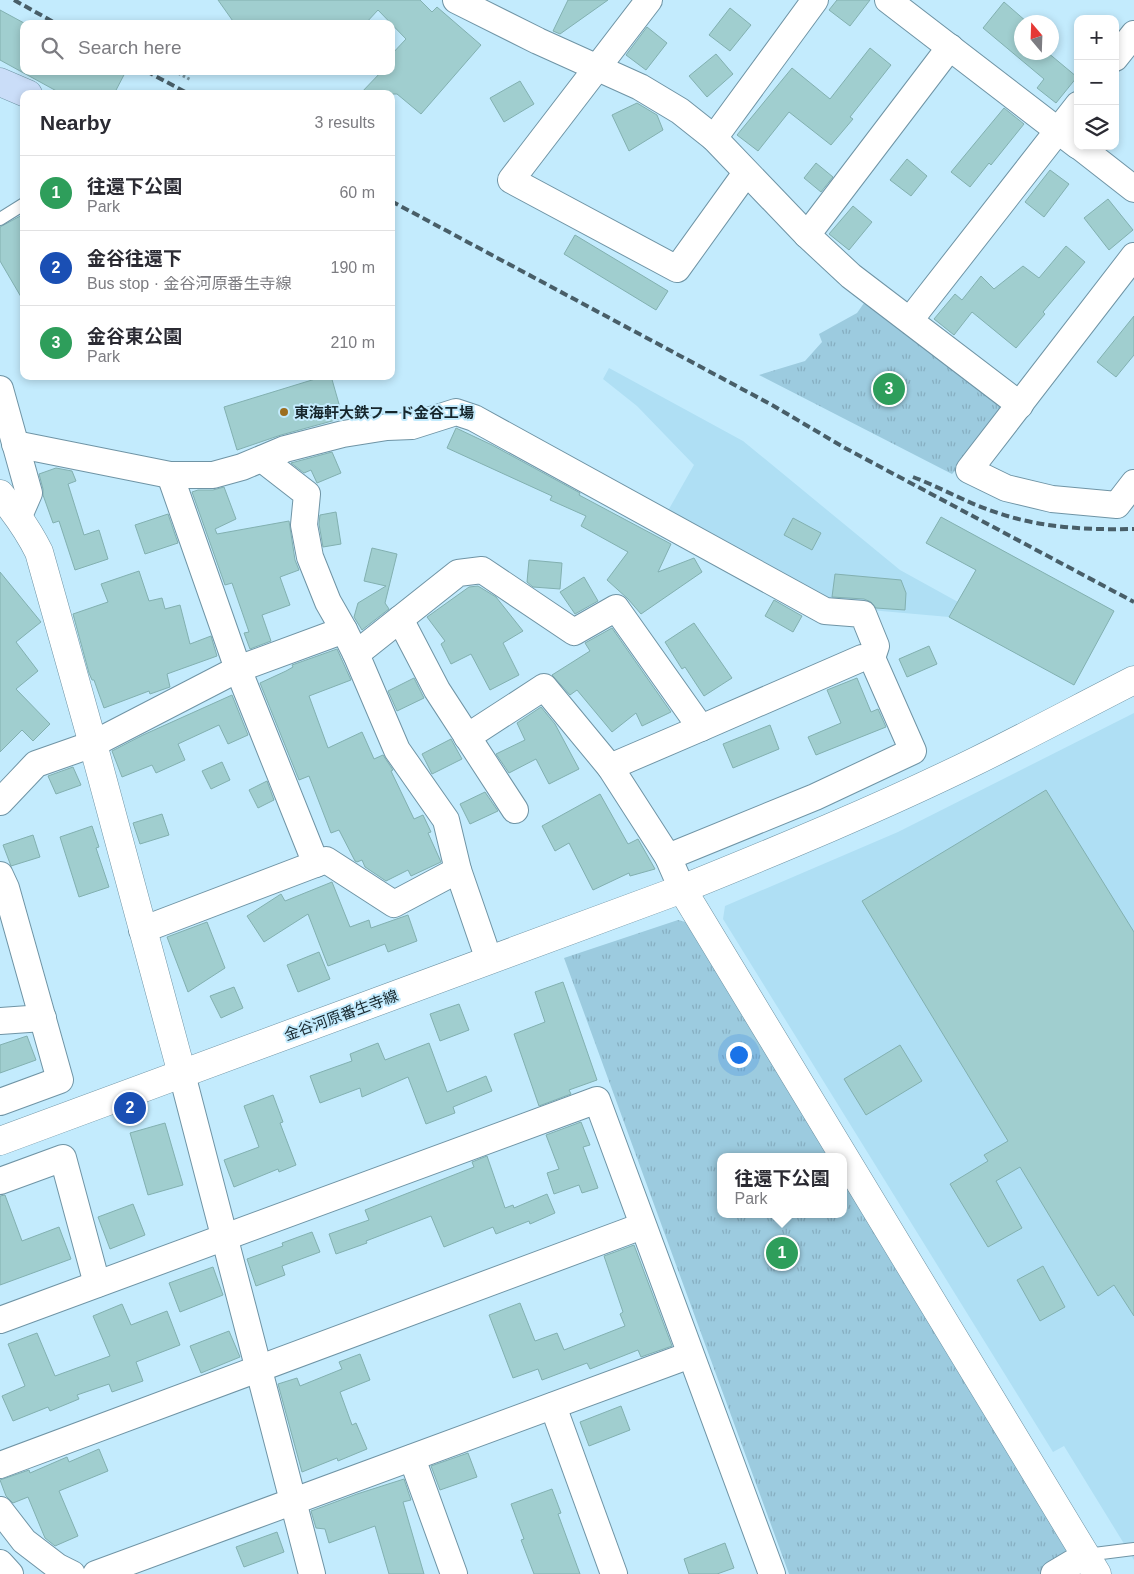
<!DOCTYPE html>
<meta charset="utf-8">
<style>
body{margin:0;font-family:Helvetica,"Noto Sans JP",sans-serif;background:#f2f2f3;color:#2b2b33}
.controls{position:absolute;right:15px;top:15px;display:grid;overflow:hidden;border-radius:10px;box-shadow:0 2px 8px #0003}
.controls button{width:45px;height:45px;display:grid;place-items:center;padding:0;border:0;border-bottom:1px solid #e1e1e2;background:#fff;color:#2b2b33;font:25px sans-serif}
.compass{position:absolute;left:1014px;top:15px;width:45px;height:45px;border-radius:50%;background:#fff;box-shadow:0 2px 8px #0003;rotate:341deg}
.you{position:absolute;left:738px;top:1054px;width:18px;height:18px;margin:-12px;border:4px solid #fff;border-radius:50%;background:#1a73e8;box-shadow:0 0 0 8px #1a73e833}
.badge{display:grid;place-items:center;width:32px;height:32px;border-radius:50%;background:#db2777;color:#fff;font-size:16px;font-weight:700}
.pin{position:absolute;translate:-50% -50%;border:2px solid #fff;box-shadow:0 1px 5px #0006}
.popup{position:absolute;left:717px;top:1153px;width:130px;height:65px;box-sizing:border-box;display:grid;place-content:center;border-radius:10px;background:#fff;filter:drop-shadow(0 1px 4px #0005);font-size:16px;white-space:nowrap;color:#7c7c81}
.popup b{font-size:19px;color:#2b2b33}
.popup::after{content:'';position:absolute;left:50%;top:100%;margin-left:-10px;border:10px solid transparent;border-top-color:#fff}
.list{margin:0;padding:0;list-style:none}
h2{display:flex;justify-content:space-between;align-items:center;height:65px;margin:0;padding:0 20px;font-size:21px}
h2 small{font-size:16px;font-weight:400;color:#7c7c81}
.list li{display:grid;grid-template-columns:32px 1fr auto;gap:15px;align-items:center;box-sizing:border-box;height:75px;padding:0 20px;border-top:1px solid #e1e1e2}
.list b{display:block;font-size:19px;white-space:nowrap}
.list p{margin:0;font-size:16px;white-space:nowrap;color:#7c7c81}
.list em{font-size:16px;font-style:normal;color:#7c7c81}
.icon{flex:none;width:28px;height:28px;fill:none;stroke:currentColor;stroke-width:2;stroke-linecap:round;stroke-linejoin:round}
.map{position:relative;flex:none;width:1134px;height:1574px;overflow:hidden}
.search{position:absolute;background:#fff;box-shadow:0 2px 8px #0003;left:20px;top:20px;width:375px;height:55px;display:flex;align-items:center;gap:12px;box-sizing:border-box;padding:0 18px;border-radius:10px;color:#7c7c81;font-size:19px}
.panel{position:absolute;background:#fff;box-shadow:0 2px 8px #0003;left:20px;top:90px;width:375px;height:290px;border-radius:10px}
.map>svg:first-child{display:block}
.built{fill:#afdff4}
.park{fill:url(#park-tufts)}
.building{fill:#a0cecf;stroke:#82b0b0}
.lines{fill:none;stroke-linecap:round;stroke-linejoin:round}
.service-casing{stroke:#6f94a5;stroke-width:14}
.minor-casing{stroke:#6f94a5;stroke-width:28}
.tertiary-casing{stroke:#6f94a5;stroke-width:29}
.secondary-casing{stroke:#6f94a5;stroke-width:29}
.path{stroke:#7795a1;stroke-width:3;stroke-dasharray:2.5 2.5;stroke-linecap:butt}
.service{stroke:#fff;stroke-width:12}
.minor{stroke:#fff;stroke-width:26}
.tertiary{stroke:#fff;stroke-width:28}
.secondary{stroke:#caddf8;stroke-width:28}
.rail{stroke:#485e68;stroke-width:4;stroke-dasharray:8 4;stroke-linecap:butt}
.poi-dot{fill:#9c6e1f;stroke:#c3ebfd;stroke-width:2}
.labels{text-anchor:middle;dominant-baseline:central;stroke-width:4;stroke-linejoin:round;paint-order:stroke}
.poi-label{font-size:15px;font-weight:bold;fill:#16262c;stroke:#c3ebfd;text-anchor:start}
.street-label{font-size:15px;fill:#16262c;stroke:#c3ebfd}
</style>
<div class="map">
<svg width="1134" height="1574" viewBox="0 0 1134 1574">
<defs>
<pattern id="park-tufts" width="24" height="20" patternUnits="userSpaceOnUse" patternTransform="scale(1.25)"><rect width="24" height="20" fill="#9ccbdf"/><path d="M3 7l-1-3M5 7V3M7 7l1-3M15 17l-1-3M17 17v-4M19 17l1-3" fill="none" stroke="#86aec0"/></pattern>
</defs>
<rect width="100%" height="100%" fill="#c3ebfd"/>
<g class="built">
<polygon points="609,368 743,441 900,570 958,602 949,617 825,606 665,516 694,465 637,406 603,379"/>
<polygon points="1134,713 1134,1560 1064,1446 1053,1452 723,919 725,906 898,832"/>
</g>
<g class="park">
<polygon points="869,296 1009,404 1009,414 952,474 759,375 805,361 822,342 819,334 857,313"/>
<polygon points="678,920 693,924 834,1157 721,1157 721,1214 843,1214 843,1172 1071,1548 1044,1574 789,1574 564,958"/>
</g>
<g class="building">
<polygon points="218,0 420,0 432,12 437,7 481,45 421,114 397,94 360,94 382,71 391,71 391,55 406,39 378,10 365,24 235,24"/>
<polygon points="568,0 608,0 560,34 553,31"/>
<polygon points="837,0 870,0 850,26 829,10"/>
<polygon points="1004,2 1027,22 1022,22 1022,52 1047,52 1077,77 1056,103 1037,88 1044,79 983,28"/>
<polygon points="730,8 751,25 730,51 709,35"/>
<polygon points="0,10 24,23 24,71 126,71 114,94 62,94 0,60"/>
<polygon points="647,27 667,43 646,70 626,55"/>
<polygon points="870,48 891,65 850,117 853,119 831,145 789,112 758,151 737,135 792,68 830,99"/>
<polygon points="716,54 733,74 707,97 689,76"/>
<polygon points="520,81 534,104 504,122 490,98"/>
<polygon points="637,103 657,115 663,130 629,151 612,115"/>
<polygon points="1004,108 1024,124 991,165 989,163 970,187 951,172"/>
<polygon points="907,159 927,176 911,196 890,180"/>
<polygon points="816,163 833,177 821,192 804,178"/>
<polygon points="1050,170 1069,184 1044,217 1025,202"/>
<polygon points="1108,199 1133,230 1109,250 1084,218"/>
<polygon points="853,206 872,222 849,250 829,234"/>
<polygon points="24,214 24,302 0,261 0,227"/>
<polygon points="575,235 668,291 656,310 564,254"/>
<polygon points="1066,246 1085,262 1043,312 1045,314 1016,348 972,312 954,335 934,319 955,294 962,300 981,276 994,289 1023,266 1039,278"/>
<polygon points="1134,316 1134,355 1116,377 1097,362"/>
<polygon points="325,376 331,376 343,418 281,435 237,450 224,407"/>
<polygon points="456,428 492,445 580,493 579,495 671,544 658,572 694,558 702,572 641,614 628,599 607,580 628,552 581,526 586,516 550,500 552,496 447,448"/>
<polygon points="332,452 341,473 317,483 311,470 304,473 291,463"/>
<polygon points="56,468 72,471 76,481 68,484 84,535 99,530 108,559 75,570 59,521 53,523 43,495 43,489 39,474"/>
<polygon points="224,487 236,519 215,529 217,534 289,521 295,560 299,570 280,577 290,605 262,615 271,641 250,649 244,633 249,632 232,583 225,585 192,492 198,490 213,490"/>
<polygon points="336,512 341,544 323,547 319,524 320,515"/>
<polygon points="168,514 178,543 145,554 135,525"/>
<polygon points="941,517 1114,611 1074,685 949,617 976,570 926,543"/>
<polygon points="793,518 821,533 812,550 784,535"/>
<polygon points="372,548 397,554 385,603 389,609 362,630 354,617 358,603 386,586 364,581"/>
<polygon points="529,560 562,563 560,589 533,587 527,582"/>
<polygon points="139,571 149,601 162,598 165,609 180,605 190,644 211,636 217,656 167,674 170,687 150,694 149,691 104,708 94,680 92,680 89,673 73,614 108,602 101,584"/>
<polygon points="0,572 41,622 16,642 38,671 16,689 50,724 33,741 22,730 0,752"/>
<polygon points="835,574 901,580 906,593 905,610 876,608 871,602 864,599 832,597"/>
<polygon points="584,577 598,601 575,614 560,592"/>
<polygon points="478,586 496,597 523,631 503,643 519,675 490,690 471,654 451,664 441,644 445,641 427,617 469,587"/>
<polygon points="774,600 802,616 793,632 765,616"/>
<polygon points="694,623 732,678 704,696 685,667 682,669 665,642"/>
<polygon points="612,628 671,712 642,726 636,713 612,732 577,690 570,695 552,675 590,651 585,643"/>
<polygon points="929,646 937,664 907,677 899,659"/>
<polygon points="337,649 351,680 309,696 328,748 362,732 374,759 383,755 393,770 391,771 414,819 423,815 431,832 428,833 441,862 411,876 408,870 386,881 365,867 362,860 357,862 355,861 339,830 331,833 309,776 299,780 260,683 286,671 293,667 292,665"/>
<polygon points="414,678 424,698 397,711 388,691"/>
<polygon points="857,678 871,712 878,709 886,727 816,755 808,737 841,723 827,690"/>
<polygon points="232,695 248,735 228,744 219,725 178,744 185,760 156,773 152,765 122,777 112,751 143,735"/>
<polygon points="541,707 555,724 579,769 549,784 536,759 509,773 496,754 525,740 517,723"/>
<polygon points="770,725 779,749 733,768 723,744"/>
<polygon points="451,739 462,759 432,774 422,754"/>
<polygon points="222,762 230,780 211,789 202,771"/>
<polygon points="73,767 81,785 56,794 48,776"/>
<polygon points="267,781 274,800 258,808 249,790"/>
<polygon points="1046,790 1134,932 1134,1316 1114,1285 1098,1296 1020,1167 996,1181 1022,1228 988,1247 950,1184 988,1161 984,1155 1008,1141 862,901"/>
<polygon points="485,792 498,811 470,824 460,804"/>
<polygon points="600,794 628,844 638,839 655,869 630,876 629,873 593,890 569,843 555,851 542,826"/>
<polygon points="162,814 169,835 140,844 133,823"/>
<polygon points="92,826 99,847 96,848 109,887 79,897 60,837"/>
<polygon points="33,835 40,857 11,866 3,845"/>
<polygon points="332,882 350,927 369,920 371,928 408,915 417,941 388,952 385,944 328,966 308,914 264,942 247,916 281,894 285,901"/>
<polygon points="207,922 225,968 188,992 167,937"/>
<polygon points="319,952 330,979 298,992 287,965"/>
<polygon points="563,982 597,1080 569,1090 571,1094 539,1106 514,1034 545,1022 535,992"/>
<polygon points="234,987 243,1008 221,1018 210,996"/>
<polygon points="459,1004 469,1030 440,1041 430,1014"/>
<polygon points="27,1036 36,1060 0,1073 0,1045"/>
<polygon points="378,1043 385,1060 429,1043 447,1092 486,1076 492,1091 453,1107 455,1113 426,1124 408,1077 362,1097 360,1088 320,1103 310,1076 352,1061 350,1054"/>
<polygon points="900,1045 922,1081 866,1115 844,1079"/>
<polygon points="273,1095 283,1122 280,1123 296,1165 279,1172 278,1169 234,1187 224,1160 259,1147 244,1106"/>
<polygon points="581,1122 590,1145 583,1147 598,1188 582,1193 579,1185 554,1194 547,1173 559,1169 546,1135"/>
<polygon points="165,1123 183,1185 148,1195 130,1133"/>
<polygon points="487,1156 505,1208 513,1205 514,1208 547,1194 555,1213 530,1224 529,1221 496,1234 493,1227 444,1247 431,1216 366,1241 367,1243 336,1254 329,1234 369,1220 365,1210 474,1167 472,1162"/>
<polygon points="5,1195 22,1241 59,1227 71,1259 0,1285 0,1196"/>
<polygon points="133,1204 145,1235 110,1249 98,1217"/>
<polygon points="312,1232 320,1252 282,1266 285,1275 256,1286 247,1259 283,1246 282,1243"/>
<polygon points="634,1245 672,1346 641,1357 638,1350 590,1369 587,1363 542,1380 538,1369 513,1378 489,1315 520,1303 535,1341 557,1333 564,1350 625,1326 620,1314 623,1312 604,1256"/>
<polygon points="1043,1266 1065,1307 1040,1321 1017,1280"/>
<polygon points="213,1267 223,1295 180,1312 169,1283"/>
<polygon points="122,1304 131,1325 167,1311 180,1345 136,1362 143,1381 112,1392 109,1384 77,1395 79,1399 50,1411 48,1407 13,1421 2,1396 25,1386 8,1344 37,1333 55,1376 110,1356 93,1316"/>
<polygon points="229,1331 240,1357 201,1373 190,1346"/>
<polygon points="360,1354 370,1380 340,1392 352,1425 356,1423 367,1449 338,1461 337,1458 302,1472 278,1384 297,1378 300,1386 342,1369 339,1362"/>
<polygon points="621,1406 630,1430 589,1446 580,1422"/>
<polygon points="99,1449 108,1471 59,1491 78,1536 55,1546 45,1538 28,1497 13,1503 6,1496 0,1480 29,1470 30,1473 67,1457 69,1462"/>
<polygon points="468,1453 477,1477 440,1490 431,1466"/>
<polygon points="404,1479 411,1500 403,1502 424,1574 389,1574 375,1526 329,1543 325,1529 316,1528 311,1511 357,1494"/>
<polygon points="552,1489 561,1513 558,1514 580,1574 534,1574 521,1540 524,1539 511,1504"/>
<polygon points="277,1532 284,1552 244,1567 236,1547"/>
<polygon points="725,1543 734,1568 717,1574 689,1574 684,1559"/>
</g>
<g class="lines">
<g class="service-casing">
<g id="service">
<polyline points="0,219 24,204"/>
<polyline points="1086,1555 1134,1549"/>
</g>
</g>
<g class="minor-casing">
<g id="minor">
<polyline points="456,0 538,41 640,87 680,111 714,138 807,235 851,276 1020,405"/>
<polyline points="649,0 511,180 677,269 746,173"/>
<polyline points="888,0 1078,146"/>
<polyline points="1115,58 1134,34"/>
<polyline points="714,138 815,0"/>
<polyline points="1079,146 1134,189"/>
<polyline points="807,235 950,47"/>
<polyline points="1134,256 969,470 1006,488 1052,499 1117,505 1134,483"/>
<polyline points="910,320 1078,105"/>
<polyline points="0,389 29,493 19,516"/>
<polyline points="15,444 170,475 213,475 242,467 285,449 343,434 387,427 412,426 456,412 474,418 825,611 863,614 876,646 872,658"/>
<polyline points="262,459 307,494 304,525 310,557 328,602 344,630 356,654 397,750 446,820 458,870 489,960"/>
<polyline points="170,475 238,669 316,864"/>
<polyline points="400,619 437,690 515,810"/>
<polyline points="356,654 458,573 482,570 574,632 616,608 701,728 610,767"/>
<polyline points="467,737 544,687 610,767 668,857 682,889"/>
<polyline points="0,802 36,764 93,744 238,669 344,630"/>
<polyline points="668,857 815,797 913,751 872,658 862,658 701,728"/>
<polyline points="0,875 6,888 60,1080 0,1102"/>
<polyline points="142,930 326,860 394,904 458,870"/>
<polyline points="0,1021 43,1018"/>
<polyline points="182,1074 312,1574"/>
<polyline points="0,1181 63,1158 97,1284"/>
<polyline points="0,1320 597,1100 772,1574"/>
<polyline points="553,1406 614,1574"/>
<polyline points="412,1458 454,1574"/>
<polyline points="0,1465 642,1226"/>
<polyline points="0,1510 24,1541 58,1567 72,1574"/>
<polyline points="0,1563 10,1574"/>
<polyline points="96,1574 690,1355"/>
<polyline points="1054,1574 1086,1555"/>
</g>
</g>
<g class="tertiary-casing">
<g id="tertiary">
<path d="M0 494C16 513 28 530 39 552L93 744 182 1074"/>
<polyline points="682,889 1097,1574"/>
<path d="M0 1141 682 889C781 849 880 808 976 761 1029 735 1081 707 1134 680"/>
</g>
</g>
<g class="secondary-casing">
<polyline id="secondary" points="0,82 28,94"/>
</g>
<polyline class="path" points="174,71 191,80"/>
<use href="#service" class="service"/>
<use href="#minor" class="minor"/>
<use href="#tertiary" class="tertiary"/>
<use href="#secondary" class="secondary"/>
<g class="rail">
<polyline points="14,0 57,24"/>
<polyline points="146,71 189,94"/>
<polyline points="391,201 772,405 845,448 1134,602"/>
<path d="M913 477C942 488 969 504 998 513 1042 528 1088 530 1134 529"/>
</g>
</g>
<circle class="poi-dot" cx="284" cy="412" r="5"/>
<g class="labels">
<g class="poi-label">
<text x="294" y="412">東海軒大鉄フード金谷工場</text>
</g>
<g class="street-label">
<text transform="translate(341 1015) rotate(-20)">金谷河原番生寺線</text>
</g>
</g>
</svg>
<div class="controls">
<button>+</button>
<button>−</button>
<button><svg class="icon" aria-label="layers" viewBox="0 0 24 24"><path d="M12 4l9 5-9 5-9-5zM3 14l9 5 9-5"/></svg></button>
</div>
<svg class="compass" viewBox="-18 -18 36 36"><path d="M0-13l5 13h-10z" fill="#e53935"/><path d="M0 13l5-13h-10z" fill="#7c7c81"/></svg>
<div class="you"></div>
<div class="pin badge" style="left:782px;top:1253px;background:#2e9e5b">1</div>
<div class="popup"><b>往還下公園</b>Park</div>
<div class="pin badge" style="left:130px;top:1108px;background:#1a4fb4">2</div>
<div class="pin badge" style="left:889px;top:389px;background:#2e9e5b">3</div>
<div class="search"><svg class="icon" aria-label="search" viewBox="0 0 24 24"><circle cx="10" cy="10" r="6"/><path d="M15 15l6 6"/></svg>Search here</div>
<section class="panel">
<h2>Nearby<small>3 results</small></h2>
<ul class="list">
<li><span class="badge" style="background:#2e9e5b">1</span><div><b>往還下公園</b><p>Park</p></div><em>60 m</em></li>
<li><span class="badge" style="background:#1a4fb4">2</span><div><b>金谷往還下</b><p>Bus stop · 金谷河原番生寺線</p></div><em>190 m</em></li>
<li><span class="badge" style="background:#2e9e5b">3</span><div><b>金谷東公園</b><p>Park</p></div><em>210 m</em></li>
</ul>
</section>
</div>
